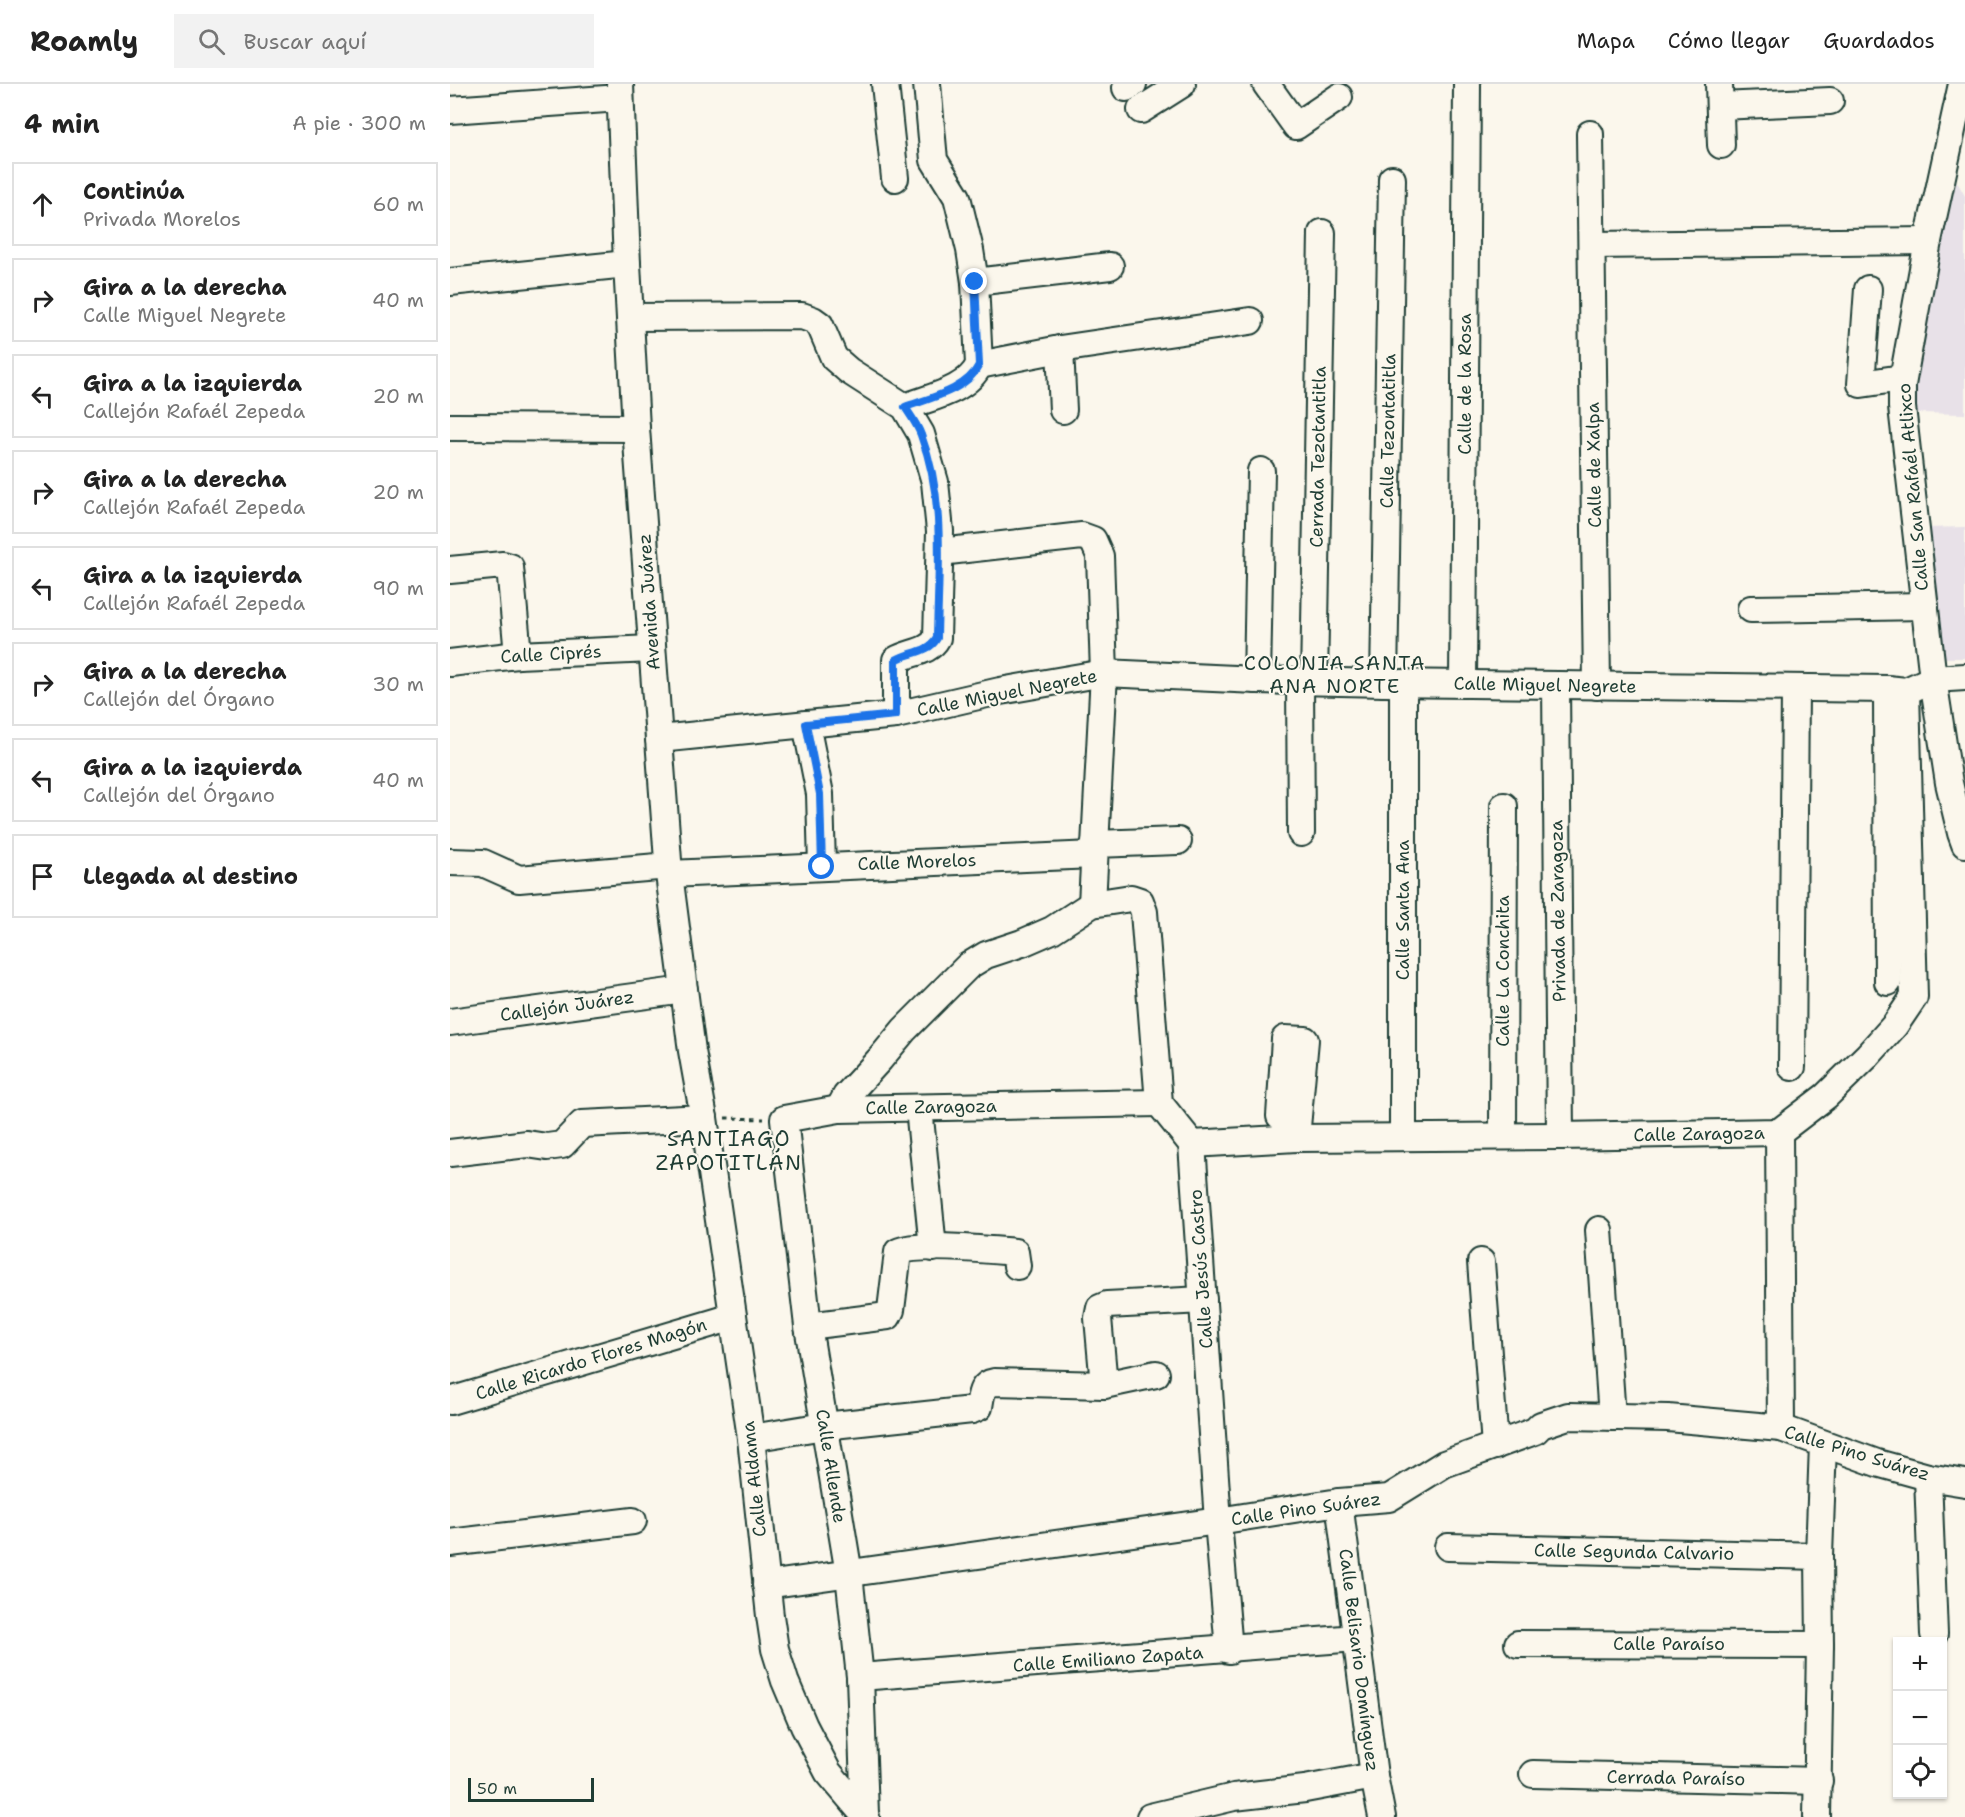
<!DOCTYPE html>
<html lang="es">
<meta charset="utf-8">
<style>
body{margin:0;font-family:"Shantell Sans",sans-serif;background:#f2f2f2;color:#222}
.controls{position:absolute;right:18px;bottom:18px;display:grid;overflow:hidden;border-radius:0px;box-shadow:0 2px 4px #0004}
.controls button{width:54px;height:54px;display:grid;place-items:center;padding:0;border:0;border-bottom:2px solid #e0e0e0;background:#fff;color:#222;font:30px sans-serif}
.scale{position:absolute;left:18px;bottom:15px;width:126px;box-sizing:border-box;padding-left:6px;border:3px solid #1f3d34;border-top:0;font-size:16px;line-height:21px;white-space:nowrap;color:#1f3d34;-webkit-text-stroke:4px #fbf7ec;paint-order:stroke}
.stop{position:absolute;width:18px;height:18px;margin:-14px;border:4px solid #1a73e8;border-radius:50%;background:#fff}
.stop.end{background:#1a73e8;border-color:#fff;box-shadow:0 2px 6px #0008}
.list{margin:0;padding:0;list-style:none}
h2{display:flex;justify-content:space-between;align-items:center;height:78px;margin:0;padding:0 24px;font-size:26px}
h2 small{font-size:20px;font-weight:400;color:#767676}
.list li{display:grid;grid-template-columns:39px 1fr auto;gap:18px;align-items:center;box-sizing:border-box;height:84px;margin:0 12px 12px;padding:0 12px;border:2px solid #e0e0e0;border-radius:0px}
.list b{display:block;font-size:22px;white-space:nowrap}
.list p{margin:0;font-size:20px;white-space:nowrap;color:#767676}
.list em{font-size:20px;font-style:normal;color:#767676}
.icon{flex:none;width:33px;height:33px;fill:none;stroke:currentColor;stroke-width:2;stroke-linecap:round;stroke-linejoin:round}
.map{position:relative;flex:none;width:1515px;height:1733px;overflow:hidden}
header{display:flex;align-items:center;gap:36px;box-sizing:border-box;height:84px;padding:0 30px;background:#fff;border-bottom:2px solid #e0e0e0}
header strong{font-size:28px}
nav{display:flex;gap:33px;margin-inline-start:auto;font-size:21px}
.search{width:420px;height:54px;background:#f2f2f2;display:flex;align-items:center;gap:15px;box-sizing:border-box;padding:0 21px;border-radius:0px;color:#767676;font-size:22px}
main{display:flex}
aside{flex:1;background:#fff}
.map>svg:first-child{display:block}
.built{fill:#e8e1e8}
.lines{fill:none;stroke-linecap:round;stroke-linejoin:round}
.minor-casing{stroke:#1f3d34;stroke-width:30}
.path{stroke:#1f3d34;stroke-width:3;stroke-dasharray:4.5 4.5;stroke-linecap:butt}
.minor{stroke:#fbf7ec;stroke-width:26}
.route{stroke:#1a73e8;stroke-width:8}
.labels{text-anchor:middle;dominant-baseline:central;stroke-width:4.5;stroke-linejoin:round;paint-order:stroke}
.street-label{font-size:18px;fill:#1f3d34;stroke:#fbf7ec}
.neighbourhood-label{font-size:20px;letter-spacing:1.5px;fill:#1f3d34;stroke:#fbf7ec}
.quarter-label{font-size:21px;letter-spacing:1.5px;fill:#1f3d34;stroke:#fbf7ec}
</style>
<header>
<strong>Roamly</strong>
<div class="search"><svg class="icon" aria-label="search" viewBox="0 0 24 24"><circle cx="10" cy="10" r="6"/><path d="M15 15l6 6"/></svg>Buscar aquí</div>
<nav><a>Mapa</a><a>Cómo llegar</a><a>Guardados</a></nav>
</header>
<main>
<aside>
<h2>4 min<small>A pie · 300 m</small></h2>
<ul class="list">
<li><svg class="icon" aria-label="ahead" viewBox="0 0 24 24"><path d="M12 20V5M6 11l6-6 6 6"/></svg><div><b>Continúa</b><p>Privada Morelos</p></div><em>60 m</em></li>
<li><svg class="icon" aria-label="right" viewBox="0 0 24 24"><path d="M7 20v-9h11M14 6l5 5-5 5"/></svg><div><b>Gira a la derecha</b><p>Calle Miguel Negrete</p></div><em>40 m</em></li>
<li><svg class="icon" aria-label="left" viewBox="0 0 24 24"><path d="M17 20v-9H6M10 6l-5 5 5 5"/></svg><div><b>Gira a la izquierda</b><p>Callejón Rafaél Zepeda</p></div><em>20 m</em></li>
<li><svg class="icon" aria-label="right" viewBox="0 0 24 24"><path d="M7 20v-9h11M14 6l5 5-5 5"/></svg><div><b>Gira a la derecha</b><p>Callejón Rafaél Zepeda</p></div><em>20 m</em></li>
<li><svg class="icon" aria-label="left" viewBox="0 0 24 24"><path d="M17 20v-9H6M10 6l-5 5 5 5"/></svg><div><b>Gira a la izquierda</b><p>Callejón Rafaél Zepeda</p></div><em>90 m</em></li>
<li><svg class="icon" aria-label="right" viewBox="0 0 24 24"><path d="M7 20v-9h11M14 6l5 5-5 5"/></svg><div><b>Gira a la derecha</b><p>Callejón del Órgano</p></div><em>30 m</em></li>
<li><svg class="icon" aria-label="left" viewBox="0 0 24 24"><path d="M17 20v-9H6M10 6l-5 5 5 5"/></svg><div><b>Gira a la izquierda</b><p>Callejón del Órgano</p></div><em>40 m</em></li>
<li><svg class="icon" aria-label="arrive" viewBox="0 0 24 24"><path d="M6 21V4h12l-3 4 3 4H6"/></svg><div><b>Llegada al destino</b></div></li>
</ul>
</aside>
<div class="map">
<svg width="1515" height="1733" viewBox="0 0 1515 1733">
<rect width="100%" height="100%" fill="#fbf7ec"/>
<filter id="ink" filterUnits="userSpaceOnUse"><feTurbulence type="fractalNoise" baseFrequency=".0167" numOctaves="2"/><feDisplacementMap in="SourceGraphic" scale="12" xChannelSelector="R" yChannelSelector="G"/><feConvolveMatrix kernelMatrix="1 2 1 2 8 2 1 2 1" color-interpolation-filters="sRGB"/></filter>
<g filter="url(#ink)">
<g class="built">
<polygon points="1506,96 1515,112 1515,330 1466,329 1462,297"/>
<polygon points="1515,443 1515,574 1489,574 1476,444"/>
</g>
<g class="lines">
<g class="minor-casing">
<g id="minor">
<polyline points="170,0 177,180 186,344 219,790 242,967 254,1034 301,1354 320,1532 325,1565 335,1597 354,1642 378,1688 416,1733"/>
<polyline points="435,0 445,94"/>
<polyline points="816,0 846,42 889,13"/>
<polyline points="1269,0 1271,61"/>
<polyline points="1512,0 1478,157 1452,301 1452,323 1483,595 1499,699 1511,749 1515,760"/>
<polyline points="676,4 683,0"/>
<polyline points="1270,22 1380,17"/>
<polyline points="0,26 170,14"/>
<polyline points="691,26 732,0"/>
<polyline points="1140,50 1147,602"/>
<polyline points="1142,161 1478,157"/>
<polyline points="0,198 177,180"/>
<polyline points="525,198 660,182"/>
<polyline points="1418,205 1411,300 1452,294"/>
<path d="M180 233 352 232 363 236 370 241 384 274 399 287 455 323 471 350 485 398 490 447 487 554C479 569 459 568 446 576V631"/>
<polyline points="610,265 613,326"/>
<polyline points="529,281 610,265 800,237"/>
<path d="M455 323C480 313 517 307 529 281L525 198 520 166 507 113 484 76 477 0"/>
<polyline points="0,343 186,344"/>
<polyline points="490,468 632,452 643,456 650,472 654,589 642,820"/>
<polyline points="0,486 53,481 60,483 68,571"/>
<polyline points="1301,525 1475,522"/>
<polyline points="0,579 68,571 202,565"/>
<polyline points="807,596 811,387"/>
<polyline points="850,597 851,749"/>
<polyline points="864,597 872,149"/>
<polyline points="934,599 942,95"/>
<polyline points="1013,600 1017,0"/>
<polyline points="1106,601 1110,1052"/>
<polyline points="1437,605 1438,898"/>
<polyline points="356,640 370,710 372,783"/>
<polyline points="209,655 446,631 550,607 654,589 807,596 934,599 1437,605 1456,607 1483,595 1515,593"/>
<polyline points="645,760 728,757"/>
<polyline points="0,778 33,779 69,795 219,782"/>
<polyline points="219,790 643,771"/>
<polyline points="0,938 234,906"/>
<polyline points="1342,983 1345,605"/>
<polyline points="469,1024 483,1164"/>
<polyline points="389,1025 396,1012 430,975 454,946 518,882 536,871 572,859 602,846 642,820 681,814 690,817 694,828 709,1019 742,1060 768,1437 779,1566"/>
<polyline points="1329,1048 1331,1344"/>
<polyline points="953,1052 953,599"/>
<polyline points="1053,1052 1054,722"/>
<polyline points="846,1054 855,956 835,955 830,1032 848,1033"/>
<polyline points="742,1060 846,1054 1110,1052 1329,1048 1376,1012 1418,971 1445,941 1464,913 1456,607"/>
<polyline points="0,1069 77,1060 97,1063 112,1061 132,1040 254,1034"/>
<polyline points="1149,1146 1162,1333"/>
<polyline points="1031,1178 1045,1362"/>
<path d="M358 1242 438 1232 441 1226 448 1168C468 1158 540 1166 565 1168L567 1182"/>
<polyline points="654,1301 706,1290"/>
<polyline points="0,1317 283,1233"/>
<path d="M301 1354 374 1342 522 1326 529 1323C531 1312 531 1300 544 1298L654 1301 648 1234 650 1224 657 1221 753 1216"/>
<polyline points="1478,1393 1484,1550"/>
<polyline points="889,1418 924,1692 932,1733"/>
<polyline points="0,1459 183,1437"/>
<polyline points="998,1463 1369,1472"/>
<polyline points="316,1501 768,1437 889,1418 939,1414 994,1380 1085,1347 1091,1341 1118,1332 1218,1334 1331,1344 1427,1379 1478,1393 1515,1399"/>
<polyline points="1068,1560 1370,1561"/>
<polyline points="410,1593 906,1554"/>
<polyline points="1083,1690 1369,1697"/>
<polyline points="415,1730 410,1593 399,1490 358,1242 334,1035 389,1025 709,1019"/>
<polyline points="700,1733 784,1713 855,1705 924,1692"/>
<polyline points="1367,1733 1370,1561 1369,1472 1373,1360"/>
</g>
</g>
<polyline class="path" points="275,1034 314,1035"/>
<use href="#minor" class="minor"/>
</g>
</g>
<g class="lines" filter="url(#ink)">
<path class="route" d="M372 783 370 710 356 640 446 631V576C459 568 479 569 487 554 488 486 496 417 471 351 468 342 461 332 455 323 480 314 517 306 529 281L525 198"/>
</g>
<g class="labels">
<g class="street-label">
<text transform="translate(1015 300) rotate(-90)">Calle de la Rosa</text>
<text transform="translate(938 347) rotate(-89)">Calle Tezontatitla</text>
<text transform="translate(868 373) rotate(-89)">Cerrada Tezotantitla</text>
<text transform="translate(1144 381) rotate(-91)">Calle de Xalpa</text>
<text transform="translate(1463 403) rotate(-95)">Calle San Rafaél Atlixco</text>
<text transform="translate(199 518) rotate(-94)">Avenida Juárez</text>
<text transform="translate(101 570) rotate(-3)">Calle Ciprés</text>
<text transform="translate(1095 601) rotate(1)">Calle Miguel Negrete</text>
<text transform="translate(557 609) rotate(-11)">Calle Miguel Negrete</text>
<text transform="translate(467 778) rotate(-2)">Calle Morelos</text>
<text transform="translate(953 826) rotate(-90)">Calle Santa Ana</text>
<text transform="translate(1108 827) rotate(-91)">Privada de Zaragoza</text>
<text transform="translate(1053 887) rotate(-90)">Calle La Conchita</text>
<text transform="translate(117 922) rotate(-8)">Callejón Juárez</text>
<text transform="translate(481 1023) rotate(-1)">Calle Zaragoza</text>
<text transform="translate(1249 1050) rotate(-1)">Calle Zaragoza</text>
<text transform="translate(751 1185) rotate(-94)">Calle Jesús Castro</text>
<text transform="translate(141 1275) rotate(-17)">Calle Ricardo Flores Magón</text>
<text transform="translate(1407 1369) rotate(17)">Calle Pino Suárez</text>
<text transform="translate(381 1382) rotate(81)">Calle Allende</text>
<text transform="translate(304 1395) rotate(-96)">Calle Aldama</text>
<text transform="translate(856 1425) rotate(-8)">Calle Pino Suárez</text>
<text transform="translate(1184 1468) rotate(1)">Calle Segunda Calvario</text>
<text x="1219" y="1560">Calle Paraíso</text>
<text transform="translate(658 1575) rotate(-4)">Calle Emiliano Zapata</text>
<text transform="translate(909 1576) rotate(83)">Calle Belisario Domínguez</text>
<text transform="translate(1226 1694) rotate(1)">Cerrada Paraíso</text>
</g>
<g class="neighbourhood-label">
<text x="885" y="579">COLONIA SANTA<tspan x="885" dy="23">ANA NORTE</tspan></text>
</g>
<g class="quarter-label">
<text x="279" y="1055">SANTIAGO<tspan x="279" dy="24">ZAPOTITLÁN</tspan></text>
</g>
</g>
</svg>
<div class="controls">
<button>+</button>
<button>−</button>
<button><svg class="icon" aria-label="locate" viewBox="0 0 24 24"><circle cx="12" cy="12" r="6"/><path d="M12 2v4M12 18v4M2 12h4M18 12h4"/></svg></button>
</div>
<div class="scale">50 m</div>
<div class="stop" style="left:372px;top:783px"></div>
<div class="stop end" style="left:525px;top:198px"></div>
</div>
</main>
